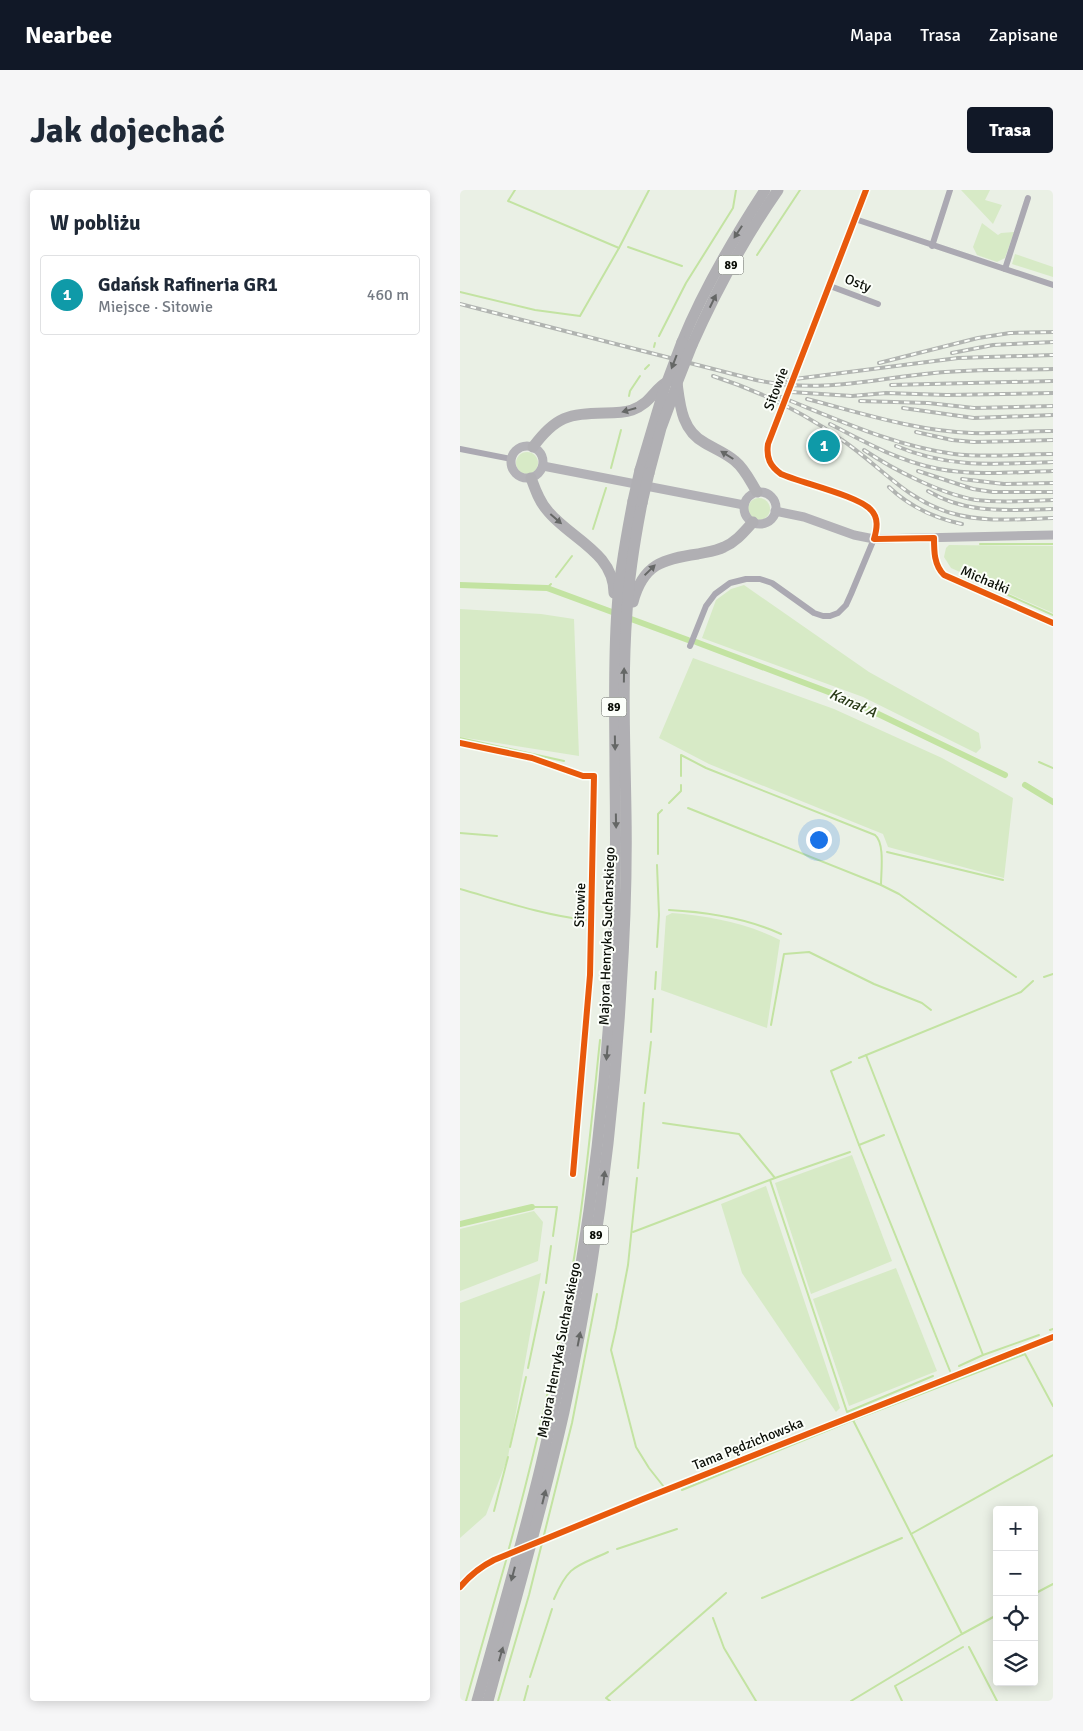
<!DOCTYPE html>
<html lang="pl">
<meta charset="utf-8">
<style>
body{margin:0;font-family:Signika,sans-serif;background:#f6f6f7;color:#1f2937}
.controls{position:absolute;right:15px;bottom:15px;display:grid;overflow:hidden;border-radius:5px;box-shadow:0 2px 12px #0003}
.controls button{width:45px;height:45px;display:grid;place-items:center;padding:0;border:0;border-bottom:1px solid #e0e1e3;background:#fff;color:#1f2937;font:25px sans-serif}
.you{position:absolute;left:358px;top:649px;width:18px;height:18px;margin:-12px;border:4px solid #fff;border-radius:50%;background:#1a73e8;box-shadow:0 0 0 8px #1a73e833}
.badge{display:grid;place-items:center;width:32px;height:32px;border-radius:50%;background:#111827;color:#fff;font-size:16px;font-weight:700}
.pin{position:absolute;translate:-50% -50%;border:2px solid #fff;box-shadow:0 1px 5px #0006}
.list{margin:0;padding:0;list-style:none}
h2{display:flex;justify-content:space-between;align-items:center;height:65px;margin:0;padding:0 20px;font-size:21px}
h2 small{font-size:16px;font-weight:400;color:#747a83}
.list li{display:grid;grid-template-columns:32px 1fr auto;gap:15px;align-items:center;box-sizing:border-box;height:80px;margin:0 10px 10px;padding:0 10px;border:1px solid #e0e1e3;border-radius:5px}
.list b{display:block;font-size:19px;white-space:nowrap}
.list p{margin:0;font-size:16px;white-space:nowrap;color:#747a83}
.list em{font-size:16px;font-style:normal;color:#747a83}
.icon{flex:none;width:28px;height:28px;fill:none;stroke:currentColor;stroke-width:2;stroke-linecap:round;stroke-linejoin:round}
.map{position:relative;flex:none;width:593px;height:1511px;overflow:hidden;border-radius:5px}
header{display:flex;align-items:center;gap:30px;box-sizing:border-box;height:70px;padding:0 25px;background:#111827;color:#fff}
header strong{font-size:24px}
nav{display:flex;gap:28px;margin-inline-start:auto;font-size:18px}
.intro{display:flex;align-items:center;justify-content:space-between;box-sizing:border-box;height:120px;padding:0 30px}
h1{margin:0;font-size:35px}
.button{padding:12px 22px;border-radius:5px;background:#111827;color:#fff;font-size:18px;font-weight:700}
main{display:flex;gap:30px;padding:0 30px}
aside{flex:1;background:#fff;border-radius:5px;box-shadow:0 2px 12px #0003}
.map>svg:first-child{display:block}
.green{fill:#d7eac6}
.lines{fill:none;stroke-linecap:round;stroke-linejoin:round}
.stream{stroke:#c3e3a2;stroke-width:2}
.canal{stroke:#c3e3a2;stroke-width:6}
.street{stroke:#aba9b2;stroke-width:6}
.secondary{stroke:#b3b2b7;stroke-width:9}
.highway{stroke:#b0afb3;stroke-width:11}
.rail-casing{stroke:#b1b4b1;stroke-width:4}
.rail{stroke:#fcfffa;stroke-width:2;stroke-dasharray:5.5;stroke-linecap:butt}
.street-bridge{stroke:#aba9b2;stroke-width:6}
.highway-bridge{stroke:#b0afb3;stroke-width:11}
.cycleway-casing{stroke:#fcfffa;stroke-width:9}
.cycleway{stroke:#e8590c;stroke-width:6}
.oneway{fill:#656766}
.labels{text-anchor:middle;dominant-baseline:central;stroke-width:4;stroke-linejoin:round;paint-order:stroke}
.shield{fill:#fcfffa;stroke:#535650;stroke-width:1}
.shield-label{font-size:12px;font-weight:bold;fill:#0a0e07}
.street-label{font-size:14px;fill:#0a0e07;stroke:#fcfffa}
.water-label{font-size:15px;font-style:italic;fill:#293a17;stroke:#fcfffa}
</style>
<header>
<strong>Nearbee</strong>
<nav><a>Mapa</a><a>Trasa</a><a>Zapisane</a></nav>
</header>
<div class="intro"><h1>Jak dojechać</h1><a class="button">Trasa</a></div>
<main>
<aside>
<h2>W pobliżu<small></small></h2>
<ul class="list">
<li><span class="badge" style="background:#0f9aa8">1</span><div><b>Gdańsk Rafineria GR1</b><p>Miejsce · Sitowie</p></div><em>460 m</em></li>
</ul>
</aside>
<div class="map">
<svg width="593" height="1511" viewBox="0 0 593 1511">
<rect width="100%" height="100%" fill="#eaf0e5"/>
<g class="green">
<polygon points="501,0 530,0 525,10 542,15 533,34"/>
<polygon points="522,33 538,45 541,43 554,42 545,68 537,72 517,65 513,57"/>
<polygon points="555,64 593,77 593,87 552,74"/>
<circle cx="67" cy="273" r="11"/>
<circle cx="299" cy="319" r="11"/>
<polygon points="489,355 593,356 593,423 491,378 484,367 486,358"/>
<polygon points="284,395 409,482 519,543 521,558 516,563 403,507 242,448 256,410 271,399"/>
<polygon points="0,419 81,424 114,429 119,566 0,547"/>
<polygon points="233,468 374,519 482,568 553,608 544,688 428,657 423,644 249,574 199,548"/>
<path d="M212 723C250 726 286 733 320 750L307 838 201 800 206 726Z"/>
<polygon points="392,965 432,1071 351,1104 315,993"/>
<polygon points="306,996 380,1218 376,1222 282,1083 261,1014"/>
<polygon points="74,1021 83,1032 78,1071 0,1101 0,1039"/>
<polygon points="436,1078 477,1181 389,1216 353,1109"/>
<polygon points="81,1083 48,1267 26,1325 0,1348 0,1113"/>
</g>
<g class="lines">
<g class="stream">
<polyline points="55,0 48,11 159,58 189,0"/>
<polyline points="168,57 222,76"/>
<polyline points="297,65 340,0"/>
<polyline points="0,102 75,120 120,126 159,58"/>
<polyline points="199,146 226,93 273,18 276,0"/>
<polyline points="194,157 195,153"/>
<polyline points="185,179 189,175"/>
<polyline points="169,206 170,201 180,186"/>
<polyline points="151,278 161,240"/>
<polyline points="133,339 146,298"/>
<polyline points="520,354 593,354"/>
<polyline points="96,387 112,366"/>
<polyline points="528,396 593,425"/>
<polyline points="87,398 91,394"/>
<polyline points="0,548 104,571"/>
<polyline points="579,572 593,578"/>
<path d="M221 586V565L246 578 415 645C425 653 421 682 421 695"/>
<polyline points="209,613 221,601 221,595"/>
<polyline points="228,618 421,695 439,704 556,787"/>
<polyline points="0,643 37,646"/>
<polyline points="427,662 543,690"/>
<polyline points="198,664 198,624 202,620"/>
<path d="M0 699C42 711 83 725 126 730"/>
<path d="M209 720C248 722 286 728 321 744"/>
<polyline points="197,757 199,725 197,675"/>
<polyline points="584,787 593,784"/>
<polyline points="195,799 196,782"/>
<polyline points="311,835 324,764 349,762 414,794 462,813 471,820"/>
<polyline points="191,842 193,809"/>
<polyline points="406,865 523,1165 579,1145"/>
<polyline points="399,868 561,802 573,791"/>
<polyline points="391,872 371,881 399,955 424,945"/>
<polyline points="185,903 191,852"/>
<polyline points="399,955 490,1181"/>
<polyline points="178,978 184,913"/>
<polyline points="177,988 168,1075 156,1138 151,1160 176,1257 189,1278 204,1297"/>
<polyline points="315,988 390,962"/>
<polyline points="310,990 387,1222 473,1186"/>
<polyline points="72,1017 97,1017 93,1046"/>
<polyline points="173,1042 315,988 279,944 203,933"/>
<polyline points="86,1093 91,1056"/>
<polyline points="590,1140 593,1139"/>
<polyline points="499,1176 523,1165"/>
<polyline points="68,1178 84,1102"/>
<polyline points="393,1230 565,1164 593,1216"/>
<polyline points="50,1257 66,1187"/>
<polyline points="222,1300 393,1230 502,1444 391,1511"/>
<polyline points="34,1321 48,1267"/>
<polyline points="451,1344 593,1265"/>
<polyline points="83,1349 112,1233 137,1104"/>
<polyline points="157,1359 217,1339"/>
<path d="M48 1362C76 1259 101 1155 117 1049 127 983 133 916 140 850"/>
<polyline points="574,1404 593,1394"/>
<polyline points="302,1408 442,1348"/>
<path d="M94 1409C109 1374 116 1377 148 1362"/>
<polyline points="253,1428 264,1458 296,1511"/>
<polyline points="502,1444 537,1425"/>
<polyline points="509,1457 537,1511"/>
<polyline points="70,1487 92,1419"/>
<polyline points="6,1511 47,1367"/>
<polyline points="38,1511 69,1405 82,1353"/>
<polyline points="64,1511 68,1496"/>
<polyline points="150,1511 146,1508 266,1403"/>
<polyline points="442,1511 435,1496 503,1457"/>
</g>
<g class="canal">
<polyline points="0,395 87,398 228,450"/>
<polyline points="236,452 387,509 545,585"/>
<polyline points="565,595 593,612"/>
<polyline points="0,1034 72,1017"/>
</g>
<g class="street">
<polyline points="395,29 593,95"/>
<polyline points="472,56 490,0"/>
<polyline points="545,79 568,8"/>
<polyline points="370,96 418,114"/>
<polyline points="0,259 51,269"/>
<path d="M474 348C474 361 474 375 484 385L593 433"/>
<path d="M230 456 246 416 255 404 270 393 286 389H300L312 393 354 423 363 426H370L378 423 386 415 391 404 416 344 417 332 412 320 392 309 321 284C310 276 306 268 308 254L406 0"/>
<polyline points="0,553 72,568 123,586 134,586 130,785 113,984"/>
<polyline points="97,1344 183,1309 593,1147"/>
<path d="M0 1397C11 1384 20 1377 34 1370"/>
</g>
<g class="secondary">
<circle cx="67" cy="272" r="16"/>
<polyline points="83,276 284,315"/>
<circle cx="300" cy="318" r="16"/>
<polyline points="315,321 344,327 394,345 414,349 593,345"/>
</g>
<g class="highway">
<path d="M222 152C244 98 273 49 305 0"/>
<path d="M232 155C256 101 284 49 318 0"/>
<path d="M217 193C220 216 222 241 245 253 255 259 266 263 275 271 285 279 290 291 297 302"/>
<path d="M73 257C96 226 108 224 145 223 154 223 163 223 172 220 191 213 193 200 207 192"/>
<polyline points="180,280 205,196"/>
<polyline points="189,283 201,238 217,195"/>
<path d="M71 288C75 299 79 311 87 320 109 348 154 362 154 403"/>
<path d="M173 412C183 374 203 369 238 364 247 362 256 361 264 357 276 352 284 342 293 332"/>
<path d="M17 1511C39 1433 62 1354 81 1275 120 1115 142 951 152 786 156 719 156 652 155 585 155 530 153 475 157 420 159 384 166 347 173 311"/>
<path d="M28 1511C54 1415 82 1320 104 1222 134 1083 153 942 161 800 165 741 167 682 166 623 165 556 162 489 167 422 169 385 175 349 182 313"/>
</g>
<g class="rail-casing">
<g id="rail">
<path d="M0 114 296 190C361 204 411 189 474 183 514 179 554 180 593 179"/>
<polyline points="492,163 533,155 593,152"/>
<polyline points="419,173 518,148 550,143 593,142"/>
<path d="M253 186C299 201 343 222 382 250 419 275 446 310 491 323 524 333 560 329 593 328"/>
<polyline points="327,190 498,168 593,165"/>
<polyline points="431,195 593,191"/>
<polyline points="331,202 392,206 426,203 487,205 593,203"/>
<path d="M321 207C376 229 434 256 494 264 527 268 560 264 593 264"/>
<path d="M347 209C401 223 456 241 512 243 539 244 566 241 593 241"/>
<polyline points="400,211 468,213 514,218 593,216"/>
<polyline points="443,218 514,228 593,225"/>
<path d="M370 234C404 252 441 272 479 279 516 286 555 282 593 281"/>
<polyline points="456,242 492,250 514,252 593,250"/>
<path d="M436 256C491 279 535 274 593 272"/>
<path d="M404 260C434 280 481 304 516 310 541 313 568 311 593 310"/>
<polyline points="458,281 513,299 533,302 593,302"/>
<polyline points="502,289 544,294 593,293"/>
<path d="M429 297C450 317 474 328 502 334"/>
<path d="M468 301C508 325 548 320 593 319"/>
</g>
</g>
<use href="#rail" class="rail"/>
<polyline class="street-bridge" points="34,1370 97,1344"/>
<g class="highway-bridge">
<polyline points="207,192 222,152"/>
<polyline points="217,193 232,155"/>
<polyline points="173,311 180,280"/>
<polyline points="182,313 189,283"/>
</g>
<g class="cycleway-casing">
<g id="cycleway">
<path d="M406 0 308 254C306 268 310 276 321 284 341 293 399 306 411 320 419 328 417 339 414 349L474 348C474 361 474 375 484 385L593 433"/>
<polyline points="0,553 72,568 123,586 134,586 130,785 113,984"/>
<path d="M0 1397C11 1384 20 1377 34 1370L183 1309 593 1147"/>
</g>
</g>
<use href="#cycleway" class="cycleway"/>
</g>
<defs><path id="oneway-solid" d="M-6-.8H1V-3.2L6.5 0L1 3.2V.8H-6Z" transform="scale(1.25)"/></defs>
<g class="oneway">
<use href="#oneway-solid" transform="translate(278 42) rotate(123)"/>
<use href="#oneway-solid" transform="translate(253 111) rotate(-64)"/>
<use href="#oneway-solid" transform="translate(214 172) rotate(111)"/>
<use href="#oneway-solid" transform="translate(169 220) rotate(164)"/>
<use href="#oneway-solid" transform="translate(267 265) rotate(-148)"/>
<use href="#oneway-solid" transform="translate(96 329) rotate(41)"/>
<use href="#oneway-solid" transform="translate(190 380) rotate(-44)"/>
<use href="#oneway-solid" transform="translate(164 485) rotate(-89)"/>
<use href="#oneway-solid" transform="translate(155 553) rotate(89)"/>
<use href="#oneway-solid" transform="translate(156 631) rotate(89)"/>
<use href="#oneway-solid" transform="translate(147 863) rotate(95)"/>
<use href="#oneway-solid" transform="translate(144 988) rotate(-83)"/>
<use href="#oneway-solid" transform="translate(119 1149) rotate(-79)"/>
<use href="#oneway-solid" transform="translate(84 1307) rotate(-76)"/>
<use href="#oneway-solid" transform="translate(53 1384) rotate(105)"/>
<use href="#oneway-solid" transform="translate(41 1464) rotate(-74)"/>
</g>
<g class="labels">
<g class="shield">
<rect x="258.5" y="65.5" width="25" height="19" rx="4"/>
<rect x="141.5" y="507.5" width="25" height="19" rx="4"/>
<rect x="123.5" y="1035.5" width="25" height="19" rx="4"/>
</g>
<g class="shield-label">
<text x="271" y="75">89</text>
<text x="154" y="517">89</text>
<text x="136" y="1045">89</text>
</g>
<g class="street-label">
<text transform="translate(398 93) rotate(21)">Osty</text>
<text transform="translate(316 199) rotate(-69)">Sitowie</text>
<text transform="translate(525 390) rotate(23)">Michałki</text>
<text transform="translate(120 715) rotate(-88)">Sitowie</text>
<text transform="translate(147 746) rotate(-88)">Majora Henryka Sucharskiego</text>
<text transform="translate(99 1160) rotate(-79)">Majora Henryka Sucharskiego</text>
<text transform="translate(288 1254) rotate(-22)">Tama Pędzichowska</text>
</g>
<g class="water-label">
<text transform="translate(393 513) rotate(24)">Kanał A</text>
</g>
</g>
</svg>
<div class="controls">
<button>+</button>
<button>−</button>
<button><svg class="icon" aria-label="locate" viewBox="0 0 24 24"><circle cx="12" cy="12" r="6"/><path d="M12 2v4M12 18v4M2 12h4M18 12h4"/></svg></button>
<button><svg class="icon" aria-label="layers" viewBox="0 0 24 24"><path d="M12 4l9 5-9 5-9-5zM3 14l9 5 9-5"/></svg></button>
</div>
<div class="you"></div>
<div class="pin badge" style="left:364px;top:256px;background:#0f9aa8">1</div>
</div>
</main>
